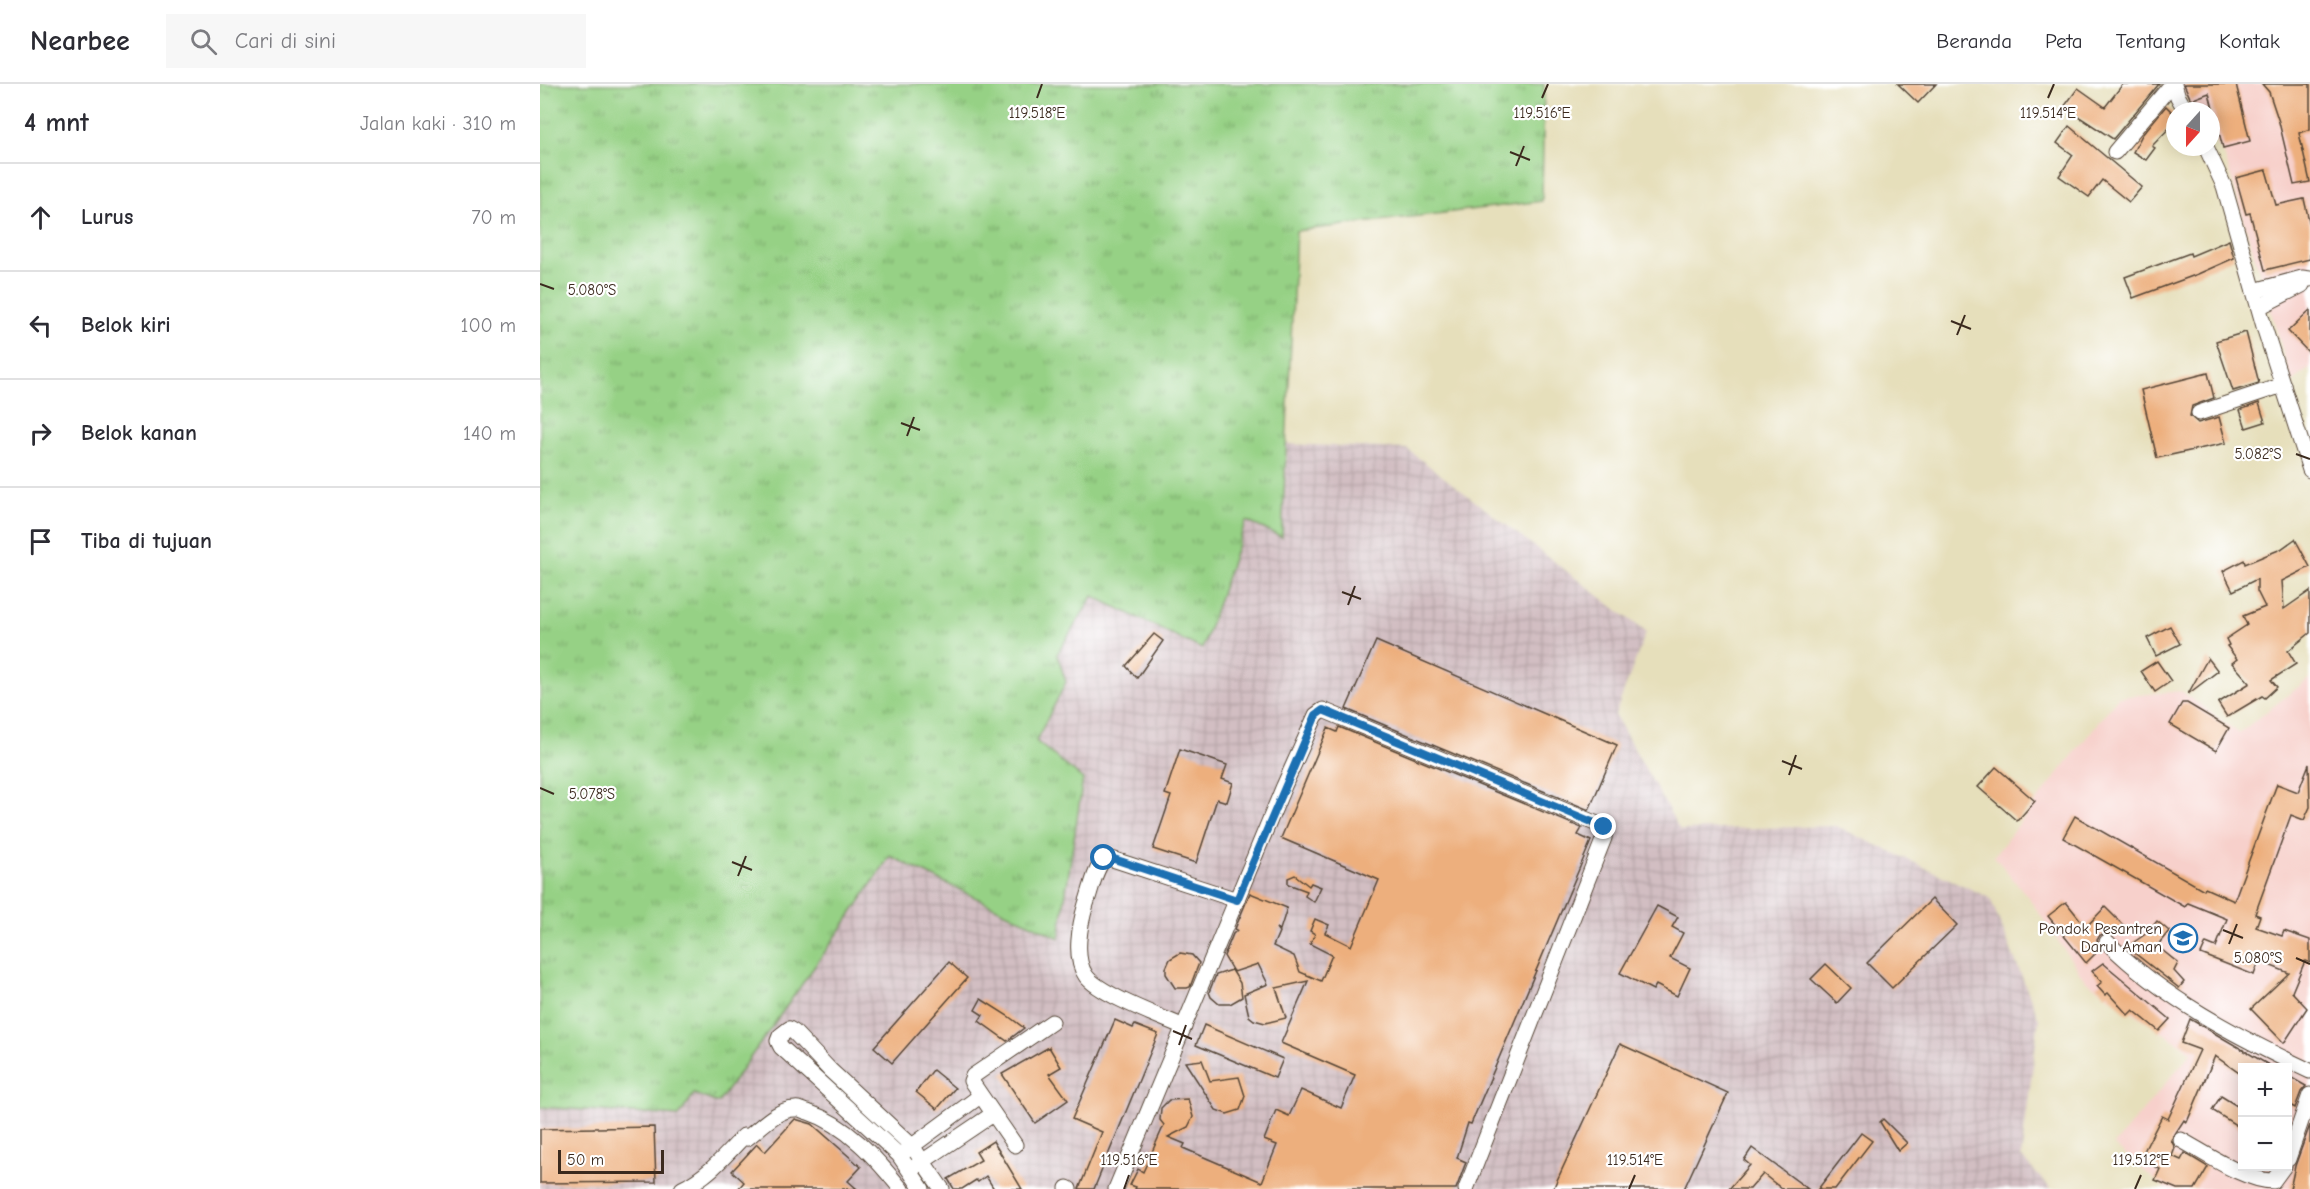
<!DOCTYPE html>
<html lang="id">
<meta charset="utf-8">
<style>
body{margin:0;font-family:"Comic Neue",sans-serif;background:#f7f7f7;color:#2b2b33}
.controls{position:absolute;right:18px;bottom:18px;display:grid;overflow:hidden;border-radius:0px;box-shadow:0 3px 15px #0003}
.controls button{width:54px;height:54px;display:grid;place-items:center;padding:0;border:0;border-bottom:2px solid #e1e1e2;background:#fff;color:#2b2b33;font:30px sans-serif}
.compass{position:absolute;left:1626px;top:18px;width:54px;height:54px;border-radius:50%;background:#fff;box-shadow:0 3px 15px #0003;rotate:201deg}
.scale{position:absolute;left:18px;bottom:15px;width:106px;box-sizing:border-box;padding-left:6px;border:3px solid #3b2a1e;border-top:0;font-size:16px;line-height:21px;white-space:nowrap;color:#3b2a1e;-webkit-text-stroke:4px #fff;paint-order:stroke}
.stop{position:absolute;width:18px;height:18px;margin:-14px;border:4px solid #1f6fb2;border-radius:50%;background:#fff}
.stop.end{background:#1f6fb2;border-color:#fff;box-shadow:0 2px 6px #0008}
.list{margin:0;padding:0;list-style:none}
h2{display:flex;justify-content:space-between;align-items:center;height:78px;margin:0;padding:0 24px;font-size:26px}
h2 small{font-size:20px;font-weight:400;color:#7c7c81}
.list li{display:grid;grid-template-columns:39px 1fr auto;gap:18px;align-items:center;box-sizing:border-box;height:108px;padding:0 24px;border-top:2px solid #e1e1e2}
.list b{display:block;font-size:22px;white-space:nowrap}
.list em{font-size:20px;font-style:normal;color:#7c7c81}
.icon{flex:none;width:33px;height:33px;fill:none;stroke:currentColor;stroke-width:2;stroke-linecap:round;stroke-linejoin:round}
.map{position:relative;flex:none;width:1770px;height:1105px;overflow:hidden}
header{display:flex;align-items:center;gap:36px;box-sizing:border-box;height:84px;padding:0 30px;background:#fff;border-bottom:2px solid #e1e1e2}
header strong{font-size:28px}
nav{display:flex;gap:33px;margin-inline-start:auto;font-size:21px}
.search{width:420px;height:54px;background:#f7f7f7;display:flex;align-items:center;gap:15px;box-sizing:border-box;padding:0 21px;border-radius:0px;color:#7c7c81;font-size:22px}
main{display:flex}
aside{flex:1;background:#fff}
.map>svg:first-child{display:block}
.built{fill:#f7d0cb;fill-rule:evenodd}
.industrial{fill:url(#industrial-grid)}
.grass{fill:url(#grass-tufts);stroke:#687e52;stroke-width:1.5}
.building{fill:#edaf7d}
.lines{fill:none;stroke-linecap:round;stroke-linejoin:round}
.minor-casing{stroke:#554536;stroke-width:17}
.minor{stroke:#fff;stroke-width:15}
.route{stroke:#1f6fb2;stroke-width:8}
.ticks{fill:none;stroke:#3b2a1e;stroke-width:2}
.labels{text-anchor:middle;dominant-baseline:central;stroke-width:4.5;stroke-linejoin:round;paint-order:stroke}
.poi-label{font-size:16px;fill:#3b2a1e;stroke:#fff;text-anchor:end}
.ticks-label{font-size:15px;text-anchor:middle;fill:#3b2a1e;stroke:#fff;stroke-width:4.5;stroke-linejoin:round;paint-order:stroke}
</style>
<header>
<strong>Nearbee</strong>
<div class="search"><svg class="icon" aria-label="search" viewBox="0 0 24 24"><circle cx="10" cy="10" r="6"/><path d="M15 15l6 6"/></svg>Cari di sini</div>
<nav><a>Beranda</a><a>Peta</a><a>Tentang</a><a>Kontak</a></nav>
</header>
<main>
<aside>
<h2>4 mnt<small>Jalan kaki · 310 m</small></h2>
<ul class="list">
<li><svg class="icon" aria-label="ahead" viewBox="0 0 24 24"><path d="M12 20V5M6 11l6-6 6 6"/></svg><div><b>Lurus</b></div><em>70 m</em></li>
<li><svg class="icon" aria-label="left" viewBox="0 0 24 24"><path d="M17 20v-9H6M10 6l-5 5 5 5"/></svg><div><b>Belok kiri</b></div><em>100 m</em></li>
<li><svg class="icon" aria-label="right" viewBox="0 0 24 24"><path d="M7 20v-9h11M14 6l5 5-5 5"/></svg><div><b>Belok kanan</b></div><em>140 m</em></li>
<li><svg class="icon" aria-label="arrive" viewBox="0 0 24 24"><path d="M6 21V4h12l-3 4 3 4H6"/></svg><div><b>Tiba di tujuan</b></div></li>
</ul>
</aside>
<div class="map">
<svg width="1770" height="1105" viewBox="0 0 1770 1105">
<defs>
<pattern id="industrial-grid" width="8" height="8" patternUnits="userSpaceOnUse" patternTransform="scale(1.5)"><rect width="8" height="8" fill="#d2bec2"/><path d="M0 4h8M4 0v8" fill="none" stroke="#b5a3a6"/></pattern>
<pattern id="grass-tufts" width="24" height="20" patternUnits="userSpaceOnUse" patternTransform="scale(1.5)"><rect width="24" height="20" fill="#96d185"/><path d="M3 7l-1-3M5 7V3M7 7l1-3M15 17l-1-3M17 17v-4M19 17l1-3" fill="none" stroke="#7caa6c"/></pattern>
</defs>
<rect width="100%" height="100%" fill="#fff"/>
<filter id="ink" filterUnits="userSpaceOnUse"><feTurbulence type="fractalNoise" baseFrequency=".0167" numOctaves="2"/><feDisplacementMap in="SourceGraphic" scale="12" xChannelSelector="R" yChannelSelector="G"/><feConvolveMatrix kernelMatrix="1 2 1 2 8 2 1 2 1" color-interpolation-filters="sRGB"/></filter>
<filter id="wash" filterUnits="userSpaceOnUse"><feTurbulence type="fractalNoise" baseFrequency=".008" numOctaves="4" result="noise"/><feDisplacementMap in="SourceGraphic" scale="24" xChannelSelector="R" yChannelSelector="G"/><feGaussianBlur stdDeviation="1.35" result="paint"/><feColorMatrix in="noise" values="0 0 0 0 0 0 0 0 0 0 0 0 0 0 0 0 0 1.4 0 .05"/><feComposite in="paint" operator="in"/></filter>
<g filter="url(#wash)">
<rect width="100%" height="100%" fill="#e6dfbb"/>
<g class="built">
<polygon points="1639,0 1770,0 1770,284 1752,298 1685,73 1671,50 1671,27 1653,27"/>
<path d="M1770 594V1105H1626L1574 1061 1652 968 1545 896 1488 813 1454 772 1578 613 1641 607 1699 649ZM1702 984H1748V1082H1702Z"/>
</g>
<polygon class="industrial" points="747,360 867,365 1106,548 1075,631 1140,746 1296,742 1450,814 1499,935 1481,1073 1511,1105 0,1105 0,1023 138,1032 154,1009 178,1018 306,838 350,772 496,657 526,598 517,570 553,511 662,565 706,437 742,452"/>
<polygon class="grass" points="0,0 1004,0 1002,117 756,147 742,453 706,437 662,565 553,512 517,570 526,598 496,657 543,695 519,854 350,772 306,838 178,1019 154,1010 139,1032 0,1023"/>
<g id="blocks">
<g class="building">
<polygon points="1358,0 1396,0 1378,19"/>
<polygon points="1583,0 1619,0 1573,55 1524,23 1538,4 1565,23"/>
<polygon points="1644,0 1696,0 1710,57 1683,64 1669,9 1651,16"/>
<polygon points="1722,0 1770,0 1770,45 1759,49 1770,98 1754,101 1739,38 1729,8"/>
<polygon points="1626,22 1635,31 1635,38 1612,62 1615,64 1606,76 1593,68 1602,51"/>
<polygon points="1529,42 1602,103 1589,118 1562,96 1549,113 1519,92 1533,71 1517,59"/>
<polygon points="1726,86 1736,121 1764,115 1770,141 1770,175 1725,186 1710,129 1706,130 1696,94"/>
<polygon points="1689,156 1694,174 1658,190 1593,214 1585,193 1650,169 1651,172"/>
<polygon points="1770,226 1770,270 1748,247"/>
<polygon points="1706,248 1719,299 1693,307 1676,257"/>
<polygon points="1668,289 1674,314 1652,322 1650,332 1658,339 1679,333 1686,359 1617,374 1601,306"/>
<polygon points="1719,319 1725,338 1706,344 1700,326"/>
<polygon points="1755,455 1770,483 1742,497 1744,525 1770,507 1770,549 1748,567 1756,580 1731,596 1737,603 1725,614 1722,612 1687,633 1678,619 1710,599 1692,579 1697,575 1687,562 1689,561 1686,555 1707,541 1703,532 1725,523 1717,507 1717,495 1693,507 1683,487 1704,476 1705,480 1741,465"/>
<polygon points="1630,542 1640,560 1616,572 1607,554"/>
<polygon points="614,550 623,557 597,594 586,582"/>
<polygon points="836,557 1077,661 1049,726 806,625"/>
<polygon points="1668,574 1678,587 1648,610"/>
<polygon points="1617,577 1631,597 1615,608 1601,587"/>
<polygon points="1642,619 1647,619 1689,644 1676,667 1630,640"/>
<polygon points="799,643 1042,744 1038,751 1051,757 931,1040 928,1039 917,1074 926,1078 916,1105 595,1105 596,1103 590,1101 598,1085 603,1088 624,1041 620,1036 621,1024 629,1016 648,1015 653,1033 648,1043 628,1053 645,1060 643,1064 722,1098 737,1061 724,1056 736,1026 749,1032 761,1006 801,1024 815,991 741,959 768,897 736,904 746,934 725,939 714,936 709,932 704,910 728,900 718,880 694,888 692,886 700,899 702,913 690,920 679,920 671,913 669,908 676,891 692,886 684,872 693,850 697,846 695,845 710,809 747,824 740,846 736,844 739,848 733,862 754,872 760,888 781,897 792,871 770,860 775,850 770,847 775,835 789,841 785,849 811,862 839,796 741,754 788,644 797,648"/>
<polygon points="640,665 687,681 682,695 693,699 687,718 677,715 656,779 613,765 631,712 625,710"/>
<polygon points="1769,680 1770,723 1764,736 1751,731 1715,830 1720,832 1716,843 1742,852 1744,847 1770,856 1770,879 1765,877 1752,908 1767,924 1744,959 1711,925 1749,889 1719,877 1714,891 1661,870 1666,859 1676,863 1687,835 1648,819 1645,823 1523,754 1535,732 1664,806 1665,804 1694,817 1737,700 1758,708"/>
<polygon points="1456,683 1495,717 1477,737 1438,703"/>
<polygon points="755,791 769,802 771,799 781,803 774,818 765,812 767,807 748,800 748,794"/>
<polygon points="1392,815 1417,841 1352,904 1327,879"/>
<polygon points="1526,818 1546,843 1565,823 1583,841 1573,851 1569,848 1560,851 1557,856 1560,865 1546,879 1508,832"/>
<polygon points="1117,822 1138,833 1132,843 1143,849 1130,874 1150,884 1137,912 1116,901 1113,906 1080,889"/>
<polygon points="1617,837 1629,847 1617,862 1638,879 1634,887 1644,898 1639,904 1587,863 1607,849"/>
<polygon points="640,869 652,871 659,879 650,903 647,904 635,904 626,890 626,884 630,875"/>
<polygon points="409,878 427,894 352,979 334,963"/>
<polygon points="1563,879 1630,935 1619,947 1593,926 1588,931 1568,909 1565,911 1557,902 1562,898 1552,887"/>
<polygon points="1286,880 1311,904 1297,919 1271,895"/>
<polygon points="441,915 468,932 484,944 467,957 439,937 443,931 435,926"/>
<polygon points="1650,935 1734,984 1702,984 1702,991 1675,972 1647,1038 1644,1036 1631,1056 1635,1064 1632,1072 1641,1076 1645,1069 1668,1083 1655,1105 1637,1105 1615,1096 1620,1085 1600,1075 1622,1032 1628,1035 1660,966 1641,959"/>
<polygon points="575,936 593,944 595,941 618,950 554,1105 539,1105 562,1048 532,1035"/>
<polygon points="664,941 743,975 735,994 656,961"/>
<polygon points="1080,960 1188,1009 1144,1105 1013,1105"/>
<polygon points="509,963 521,983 509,990 528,1016 495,1039 462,990"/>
<polygon points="662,976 670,997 699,993 705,1012 700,1026 687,1030 676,1026 645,978"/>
<polygon points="393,986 415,1004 397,1025 376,1008"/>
<polygon points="1748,992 1766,1002 1761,1008 1755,1024 1748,1020"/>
<polygon points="1681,1012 1702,1025 1702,1045 1672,1026"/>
<polygon points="255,1035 272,1040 321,1083 308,1097 317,1105 198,1105 204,1098 192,1087 217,1060 225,1068"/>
<polygon points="1343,1035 1367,1059 1358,1067 1340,1038"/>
<polygon points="1770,1041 1770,1105 1750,1105 1755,1082"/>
<polygon points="114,1043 116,1098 0,1099 0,1045"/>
<polygon points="1321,1049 1332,1057 1295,1105 1278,1105"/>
<polygon points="453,1057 482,1105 454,1105 446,1092 438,1098 436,1096 422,1105 414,1105 408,1095 441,1076 436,1068"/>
<polygon points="1212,1064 1268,1105 1242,1105 1223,1090 1210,1105 1189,1105 1210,1081 1204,1076"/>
</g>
</g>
</g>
<g filter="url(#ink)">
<use href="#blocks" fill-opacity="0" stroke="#554536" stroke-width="1.5"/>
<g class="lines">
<g class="minor-casing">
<g id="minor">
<polyline points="1634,0 1638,13 1646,27"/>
<polyline points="1666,63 1684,102 1725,246 1770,386"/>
<polyline points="1575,68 1632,0"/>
<polyline points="1714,207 1762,194 1770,195"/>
<polyline points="1719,223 1762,201"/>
<polyline points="1659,329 1743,301"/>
<path d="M1567 858C1624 915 1698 953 1770 987"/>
<path d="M644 943C621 933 559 910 546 892 533 874 540 840 546 820 551 806 555 783 566 773L569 774 697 816"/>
<path d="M1641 1056C1667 1070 1705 1097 1733 1097L1744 1082"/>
<polyline points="475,1061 431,997 433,992 512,938"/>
<polyline points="364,1068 440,1012"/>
<polyline points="1748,1075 1770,1011"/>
<polyline points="376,1082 453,1030"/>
<polyline points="527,1104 529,1105"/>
<path d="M142 1105C167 1093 185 1072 204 1052L207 1054C220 1044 237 1025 255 1025 259 1024 264 1027 268 1028 307 1041 336 1074 361 1105"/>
<polyline points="382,1105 359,1071 241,963 238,957 240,952 249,945 254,948 290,986 372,1062 402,1105"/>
<polyline points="576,1105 744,702 776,631 783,626 1062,742 1065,745 1064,754 926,1105"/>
</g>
</g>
<use href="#minor" class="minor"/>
</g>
</g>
<g class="lines" filter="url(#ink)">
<polyline class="route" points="564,774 574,775 697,816 776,631 783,626 1064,743"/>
</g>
<path class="ticks" d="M497 14 502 0M1002 14 1008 0M1508 14 1514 0M970 68 990 76M976 82 984 62M0 200 14 205M1411 237 1431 245M1417 251 1425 231M361 339 380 346M367 352 374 333M1756 370 1770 375M802 508 821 515M808 521 815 502M1242 677 1262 685M1249 691 1256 671M0 704 14 710M192 778 212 786M198 792 206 772M1683 846 1703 854M1689 860 1697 840M1756 874 1770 880M633 947 652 955M639 961 646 941M584 1105 589 1091M1089 1105 1095 1091M1595 1105 1601 1091"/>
<defs>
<g id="school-ring" transform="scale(1.5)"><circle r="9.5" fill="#fff" stroke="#1f6fb2" stroke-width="1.5"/><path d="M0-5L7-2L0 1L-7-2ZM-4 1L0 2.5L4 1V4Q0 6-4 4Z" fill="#1f6fb2"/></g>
</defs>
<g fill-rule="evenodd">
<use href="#school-ring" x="1643" y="854"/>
</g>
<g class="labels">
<g class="poi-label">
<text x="1622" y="845">Pondok Pesantren<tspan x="1622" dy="18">Darul Aman</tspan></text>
</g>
</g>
<g class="ticks-label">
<text x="497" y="34">119.518°E</text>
<text x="1002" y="34">119.516°E</text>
<text x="1508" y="34">119.514°E</text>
<text x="52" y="211">5.080°S</text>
<text x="1718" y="375">5.082°S</text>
<text x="52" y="715">5.078°S</text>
<text x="1718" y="879">5.080°S</text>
<text x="589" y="1081">119.516°E</text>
<text x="1095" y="1081">119.514°E</text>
<text x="1601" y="1081">119.512°E</text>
</g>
</svg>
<div class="controls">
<button>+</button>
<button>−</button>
</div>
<svg class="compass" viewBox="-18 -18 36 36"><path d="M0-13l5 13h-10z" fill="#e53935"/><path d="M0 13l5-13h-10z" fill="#7c7c81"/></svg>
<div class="scale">50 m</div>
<div class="stop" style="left:564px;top:774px"></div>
<div class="stop end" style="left:1064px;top:743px"></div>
</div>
</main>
